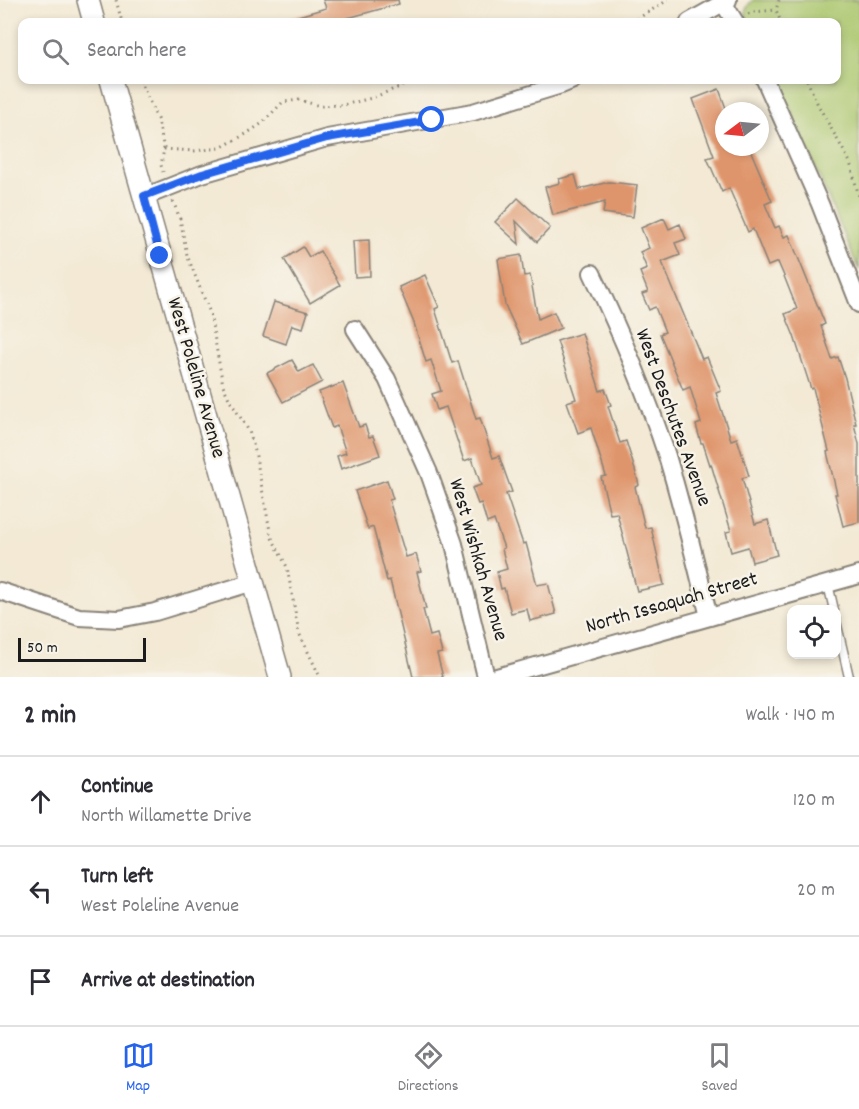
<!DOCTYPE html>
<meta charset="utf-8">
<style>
body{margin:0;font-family:Dekko,sans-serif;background:#f2f2f3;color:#2b2b33}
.controls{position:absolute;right:18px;bottom:18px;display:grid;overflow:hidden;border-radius:12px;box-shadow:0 3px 9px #0003}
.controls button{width:54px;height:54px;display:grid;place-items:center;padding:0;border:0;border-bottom:2px solid #e1e1e2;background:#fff;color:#2b2b33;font:30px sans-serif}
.compass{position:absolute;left:715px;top:102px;width:54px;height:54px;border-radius:50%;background:#fff;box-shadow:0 3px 9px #0003;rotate:254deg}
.scale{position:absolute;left:18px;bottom:15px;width:128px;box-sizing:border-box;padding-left:6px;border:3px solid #1c1c1c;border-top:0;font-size:16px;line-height:21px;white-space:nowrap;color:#1c1c1c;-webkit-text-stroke:4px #f7f3e8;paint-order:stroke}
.stop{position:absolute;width:18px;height:18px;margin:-14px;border:4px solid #2563eb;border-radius:50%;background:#fff}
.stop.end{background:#2563eb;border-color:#fff;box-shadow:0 2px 6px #0008}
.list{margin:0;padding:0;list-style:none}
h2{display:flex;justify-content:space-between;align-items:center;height:78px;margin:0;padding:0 24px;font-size:26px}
h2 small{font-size:20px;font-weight:400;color:#7c7c81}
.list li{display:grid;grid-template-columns:39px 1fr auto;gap:18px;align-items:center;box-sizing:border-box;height:90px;padding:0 24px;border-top:2px solid #e1e1e2}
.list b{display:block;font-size:22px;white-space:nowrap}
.list p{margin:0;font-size:20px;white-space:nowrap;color:#7c7c81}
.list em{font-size:20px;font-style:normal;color:#7c7c81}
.icon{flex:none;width:33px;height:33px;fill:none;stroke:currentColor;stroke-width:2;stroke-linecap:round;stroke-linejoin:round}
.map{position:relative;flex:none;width:859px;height:677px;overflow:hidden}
.search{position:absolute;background:#fff;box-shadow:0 3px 9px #0003;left:18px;right:18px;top:18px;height:66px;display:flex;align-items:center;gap:15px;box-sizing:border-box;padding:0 21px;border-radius:12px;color:#7c7c81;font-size:22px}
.sheet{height:348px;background:#fff}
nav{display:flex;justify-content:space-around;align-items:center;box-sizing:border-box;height:84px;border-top:2px solid #e1e1e2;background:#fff;font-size:16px;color:#7c7c81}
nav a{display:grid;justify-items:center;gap:3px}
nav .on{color:#2563eb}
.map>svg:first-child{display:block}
.green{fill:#aac66d;stroke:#637144;stroke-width:1.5}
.building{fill:#df956c}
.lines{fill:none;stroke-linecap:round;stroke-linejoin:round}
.service-casing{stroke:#888278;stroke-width:11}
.minor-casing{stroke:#888278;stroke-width:20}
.tertiary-casing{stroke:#888278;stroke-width:24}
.path{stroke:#888278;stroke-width:3;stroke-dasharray:1.5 4.5;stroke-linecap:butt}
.service{stroke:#fff;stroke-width:8}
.minor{stroke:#fff;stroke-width:16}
.tertiary{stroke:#fff;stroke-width:21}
.route{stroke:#2563eb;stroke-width:8}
.labels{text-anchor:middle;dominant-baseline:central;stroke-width:5;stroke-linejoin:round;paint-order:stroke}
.street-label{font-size:21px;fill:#1c1c1c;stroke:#f7f3e8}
</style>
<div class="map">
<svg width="859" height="677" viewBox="0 0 859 677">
<rect width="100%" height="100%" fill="#f7f3e8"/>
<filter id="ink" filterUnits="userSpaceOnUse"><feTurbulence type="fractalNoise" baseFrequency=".0167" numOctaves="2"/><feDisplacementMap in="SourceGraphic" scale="12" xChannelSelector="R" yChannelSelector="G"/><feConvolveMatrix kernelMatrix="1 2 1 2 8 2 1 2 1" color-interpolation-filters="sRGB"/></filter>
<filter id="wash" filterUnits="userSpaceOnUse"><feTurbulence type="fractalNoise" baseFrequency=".008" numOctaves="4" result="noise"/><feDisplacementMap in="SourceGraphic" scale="24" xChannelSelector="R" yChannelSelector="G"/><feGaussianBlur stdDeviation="1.35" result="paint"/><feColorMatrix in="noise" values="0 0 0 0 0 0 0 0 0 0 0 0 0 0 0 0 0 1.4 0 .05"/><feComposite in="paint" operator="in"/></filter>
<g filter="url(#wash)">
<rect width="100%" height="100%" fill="#f3e9d4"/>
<path class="green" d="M753 0H859V270L778 80H836V22H748C744 13 745 7 753 0Z"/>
<g id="blocks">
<g class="building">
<polygon points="323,0 398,0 399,4 333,22 289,22 288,19 326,8"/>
<polygon points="719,89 727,111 724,111 724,147 749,147 772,201 765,204 775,228 779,226 784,237 789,235 825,324 821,326 832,359 838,357 845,378 856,424 854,424 859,444 859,522 843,526 835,494 837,494 827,452 829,451 813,388 811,389 794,336 785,314 797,309 784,276 778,262 768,266 753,229 748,232 729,188 722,192 707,158 714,156 693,99"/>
<polygon points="575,175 579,189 609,182 637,185 633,217 603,213 605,202 553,215 545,187 560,183 559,179"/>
<polygon points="518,198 550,228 537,242 516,221 519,244 495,222"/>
<polygon points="664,218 669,229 680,224 686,239 675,243 680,255 662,262 702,359 707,357 721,391 716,393 731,440 737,438 749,476 742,478 755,524 768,520 777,555 752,562 748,547 731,552 726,532 731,531 711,464 710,465 703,443 701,443 696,425 701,423 690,387 683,390 660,334 665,332 655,307 649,310 642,294 648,292 640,272 647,269 640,252 649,248 641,228"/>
<polygon points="369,240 370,276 355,277 353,241"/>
<polygon points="303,247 309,257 320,251 340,285 310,303 284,259"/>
<polygon points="521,255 524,276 530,275 538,319 554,312 561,328 523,344 505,305 498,259"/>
<polygon points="425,275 439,307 435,309 452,363 458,361 476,419 480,418 493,458 499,456 512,492 506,494 523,544 526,543 537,585 548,583 556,614 530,621 527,609 511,613 504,588 501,589 497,572 507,569 502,549 504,548 494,520 487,523 481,503 478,504 472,488 481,485 472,458 464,461 446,407 437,410 432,394 441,391 431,360 426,362 414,323 399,287"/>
<polygon points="274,302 308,312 303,328 292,325 286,344 263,336"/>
<polygon points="582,333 600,391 605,389 611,405 608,406 620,443 626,441 635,470 639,485 635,487 645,528 651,527 664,585 637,591 617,513 610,514 601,477 606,476 591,428 578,433 567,402 576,399 557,341"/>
<polygon points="292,360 299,372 313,365 322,382 283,402 267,373"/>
<polygon points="343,383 359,427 365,425 369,437 373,436 380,455 341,469 337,456 346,453 337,426 332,428 319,392"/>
<polygon points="387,480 393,499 389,500 406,557 416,554 421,571 417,572 426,609 423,609 430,636 437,634 442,653 437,654 443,677 413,677 390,580 387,581 373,527 368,529 355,491"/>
</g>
</g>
</g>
<g filter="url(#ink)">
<use href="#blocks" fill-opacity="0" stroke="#888278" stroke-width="1.5"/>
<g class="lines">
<g class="service-casing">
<g id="service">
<polyline points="828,584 834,610"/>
<polyline points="836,621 849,677"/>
</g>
</g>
<g class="minor-casing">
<g id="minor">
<polyline points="724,4 735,22"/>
<polyline points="689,22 728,0"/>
<polyline points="765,80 820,204 859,304"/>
<polyline points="144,197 202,174 327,138 473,112 561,85 573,80"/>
<path d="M592 273C620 331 647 395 667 456 683 509 696 563 709 617"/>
<polyline points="355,329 387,379 429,473 454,544 486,677"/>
<polyline points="0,591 79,617 119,619 155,612 253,582"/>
<polyline points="497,677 859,575"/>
</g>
</g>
<g class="tertiary-casing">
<g id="tertiary">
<polyline points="88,0 94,22"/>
<polyline points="111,80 280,677"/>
</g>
</g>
<g class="path">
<polyline points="116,0 122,22"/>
<polyline points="779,0 776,10 781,22"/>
<polyline points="748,14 753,12 776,10"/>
<polyline points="632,22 668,0"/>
<polyline points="140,80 158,121 164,149 161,165 163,172"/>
<polyline points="477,80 480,80"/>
<polyline points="807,80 818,105 850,162 859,197"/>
<polyline points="164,149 194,151 220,148 246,134 261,124 283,102 299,100 320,106 343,105 372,98 407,84 430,80"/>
<polyline points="173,201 180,219 187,255 210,313 223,385 230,401 249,431 255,451 271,536 287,567 299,633 320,677"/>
</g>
<use href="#service" class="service"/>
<use href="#minor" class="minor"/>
<use href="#tertiary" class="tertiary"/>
</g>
</g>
<g class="lines" filter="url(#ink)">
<polyline class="route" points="160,256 144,196 202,174 327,138 432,120"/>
</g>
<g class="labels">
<g class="street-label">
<text transform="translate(195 378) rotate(74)">West Poleline Avenue</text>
<text transform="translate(672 418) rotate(70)">West Deschutes Avenue</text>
<text transform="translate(477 560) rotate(74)">West Wishkah Avenue</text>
<text transform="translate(672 604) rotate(-16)">North Issaquah Street</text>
</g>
</g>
</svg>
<div class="controls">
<button><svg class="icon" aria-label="locate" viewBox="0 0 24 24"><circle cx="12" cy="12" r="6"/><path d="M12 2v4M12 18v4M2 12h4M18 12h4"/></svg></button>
</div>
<svg class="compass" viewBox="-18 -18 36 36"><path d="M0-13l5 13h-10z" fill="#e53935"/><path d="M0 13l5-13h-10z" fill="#7c7c81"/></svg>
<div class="scale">50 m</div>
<div class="stop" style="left:432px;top:120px"></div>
<div class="stop end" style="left:160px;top:256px"></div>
<div class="search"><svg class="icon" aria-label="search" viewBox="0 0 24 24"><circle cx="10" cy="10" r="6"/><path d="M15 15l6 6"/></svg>Search here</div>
</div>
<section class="sheet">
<h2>2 min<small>Walk · 140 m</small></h2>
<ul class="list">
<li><svg class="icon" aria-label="ahead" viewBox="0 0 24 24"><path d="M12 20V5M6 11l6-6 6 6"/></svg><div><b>Continue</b><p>North Willamette Drive</p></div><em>120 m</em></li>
<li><svg class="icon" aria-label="left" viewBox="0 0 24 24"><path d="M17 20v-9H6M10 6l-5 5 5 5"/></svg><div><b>Turn left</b><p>West Poleline Avenue</p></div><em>20 m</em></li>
<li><svg class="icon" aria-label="arrive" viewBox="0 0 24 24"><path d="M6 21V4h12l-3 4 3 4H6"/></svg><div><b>Arrive at destination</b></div></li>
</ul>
</section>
<nav>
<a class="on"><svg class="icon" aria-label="map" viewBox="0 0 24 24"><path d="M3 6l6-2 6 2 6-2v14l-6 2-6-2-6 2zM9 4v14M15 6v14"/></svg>Map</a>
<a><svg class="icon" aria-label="directions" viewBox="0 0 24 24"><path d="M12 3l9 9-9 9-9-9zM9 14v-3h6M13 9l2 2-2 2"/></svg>Directions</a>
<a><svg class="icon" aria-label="saved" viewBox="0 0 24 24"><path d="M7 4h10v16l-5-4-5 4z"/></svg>Saved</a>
</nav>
